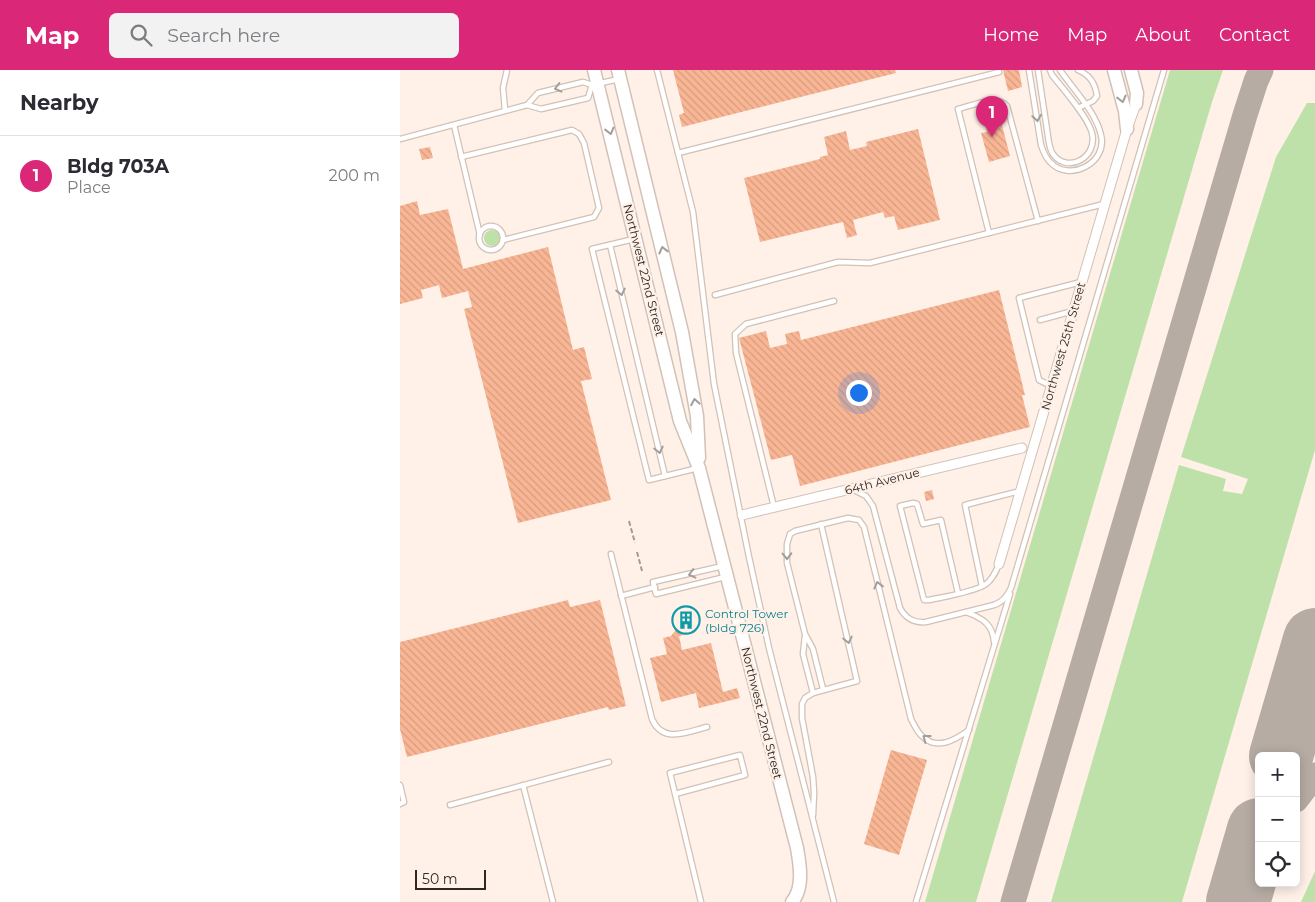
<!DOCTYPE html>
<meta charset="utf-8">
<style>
body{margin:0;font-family:Montserrat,sans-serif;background:#f2f2f3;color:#2b2b33}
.controls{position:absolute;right:15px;bottom:15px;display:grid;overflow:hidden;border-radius:8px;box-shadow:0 2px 12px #0003}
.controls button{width:45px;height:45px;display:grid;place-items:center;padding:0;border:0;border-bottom:1px solid #e1e1e2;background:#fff;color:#2b2b33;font:25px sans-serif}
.scale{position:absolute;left:15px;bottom:12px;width:71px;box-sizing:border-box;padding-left:5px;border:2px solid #2e2824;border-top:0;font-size:14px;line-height:18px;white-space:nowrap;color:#2e2824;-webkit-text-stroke:4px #fff1e8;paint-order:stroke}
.you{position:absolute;left:458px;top:322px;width:18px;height:18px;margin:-12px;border:4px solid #fff;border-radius:50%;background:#1a73e8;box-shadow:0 0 0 8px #1a73e833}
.badge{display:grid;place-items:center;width:32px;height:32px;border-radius:50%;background:#db2777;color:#fff;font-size:16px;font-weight:700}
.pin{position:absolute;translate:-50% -41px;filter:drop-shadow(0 1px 2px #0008)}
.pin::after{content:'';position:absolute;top:26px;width:18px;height:15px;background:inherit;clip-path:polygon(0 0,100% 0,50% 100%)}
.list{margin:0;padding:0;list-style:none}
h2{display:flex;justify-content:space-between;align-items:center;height:65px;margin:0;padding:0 20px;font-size:21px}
h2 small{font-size:16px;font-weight:400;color:#7c7c81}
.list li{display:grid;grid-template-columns:32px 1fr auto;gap:15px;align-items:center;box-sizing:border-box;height:80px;padding:0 20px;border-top:1px solid #e1e1e2}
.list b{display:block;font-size:19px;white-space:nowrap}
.list p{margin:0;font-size:16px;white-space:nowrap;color:#7c7c81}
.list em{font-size:16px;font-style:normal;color:#7c7c81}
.icon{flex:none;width:28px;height:28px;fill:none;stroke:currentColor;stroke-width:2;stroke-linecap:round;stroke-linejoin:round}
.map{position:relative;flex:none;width:915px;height:832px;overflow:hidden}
header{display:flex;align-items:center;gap:30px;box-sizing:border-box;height:70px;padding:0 25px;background:#db2777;color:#fff}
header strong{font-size:24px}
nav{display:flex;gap:28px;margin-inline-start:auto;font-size:18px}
.search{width:350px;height:45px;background:#f2f2f3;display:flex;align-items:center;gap:12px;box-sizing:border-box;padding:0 18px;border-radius:8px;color:#7c7c81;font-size:19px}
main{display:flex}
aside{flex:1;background:#fff}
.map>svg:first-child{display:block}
.grass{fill:#bee1aa}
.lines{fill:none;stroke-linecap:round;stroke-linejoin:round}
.taxiway{stroke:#b6aca4;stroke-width:25}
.runway{stroke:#b6aca4;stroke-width:64}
.building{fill:url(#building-back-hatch)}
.lane-casing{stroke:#d1c1b6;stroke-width:7}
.street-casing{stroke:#d1c1b6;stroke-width:11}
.secondary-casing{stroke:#d1c1b6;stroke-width:15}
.path{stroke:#a59a93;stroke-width:2;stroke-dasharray:5 2.5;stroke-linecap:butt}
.lane{stroke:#fff;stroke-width:4.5}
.street{stroke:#fff;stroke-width:9}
.secondary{stroke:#fff;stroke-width:12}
.oneway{stroke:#a19e9c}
.labels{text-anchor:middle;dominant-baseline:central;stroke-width:4.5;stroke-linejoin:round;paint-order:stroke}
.street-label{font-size:12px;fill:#2e2824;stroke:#fff1e8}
.culture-label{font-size:12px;fill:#0d838f;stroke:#fff1e8;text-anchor:start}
</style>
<header>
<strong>Map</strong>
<div class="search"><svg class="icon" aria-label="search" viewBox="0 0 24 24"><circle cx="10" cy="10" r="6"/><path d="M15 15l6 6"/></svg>Search here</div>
<nav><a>Home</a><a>Map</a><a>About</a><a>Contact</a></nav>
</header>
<main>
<aside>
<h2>Nearby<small></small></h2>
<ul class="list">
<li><span class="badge">1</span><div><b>Bldg 703A</b><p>Place</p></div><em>200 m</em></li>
</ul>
</aside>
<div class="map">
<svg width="915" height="832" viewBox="0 0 915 832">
<defs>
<pattern id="building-back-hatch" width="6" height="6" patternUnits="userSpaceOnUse" patternTransform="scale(1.25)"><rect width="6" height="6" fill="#f9b695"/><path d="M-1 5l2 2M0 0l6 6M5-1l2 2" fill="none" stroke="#d69c80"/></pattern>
</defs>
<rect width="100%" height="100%" fill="#fff1e8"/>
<g class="grass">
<polygon points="770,0 823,0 812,32 576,832 525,832"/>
<polygon points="907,33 915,33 915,380 782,832 651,832 779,395 826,409 823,421 842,424 848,409 781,387 876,87"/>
<circle cx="92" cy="168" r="8"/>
<polygon points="915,801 915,832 901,832"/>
</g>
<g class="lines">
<g class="taxiway">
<polyline points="896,730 915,705"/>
<polyline points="613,832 845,45 856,11 861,0"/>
<polyline points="847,832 859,802"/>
</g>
<g class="runway">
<polyline points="881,686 915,570"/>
<polyline points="838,832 859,760"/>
</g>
</g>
<g class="building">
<polygon points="273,0 495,0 496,3 282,57 279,45 284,43"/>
<polygon points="603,0 619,0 622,17 608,21"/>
<polygon points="598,40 610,86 589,92 581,63 587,62 584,50 589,49 588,43"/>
<polygon points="518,59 540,150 498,160 494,146 485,148 483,142 453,150 457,165 447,168 443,152 360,172 344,108 420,89 420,87 428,85 424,67 446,61 450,80 467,76 466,72"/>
<polygon points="30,77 33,88 22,90 19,79"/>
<polygon points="17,131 20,145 48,139 63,199 148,177 173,280 184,277 192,309 181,311 211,430 118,453 64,239 72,237 68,221 42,228 39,215 21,220 23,228 0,234 0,136"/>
<polygon points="599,220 625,325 622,325 630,357 400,416 392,385 371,390 339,268 366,261 370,278 387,274 385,264 399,261 401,270"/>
<polygon points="532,420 534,429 526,431 524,422"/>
<polygon points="168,530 170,537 200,530 226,636 209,640 208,637 7,687 0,659 0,572"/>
<polygon points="290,536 298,542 300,554 295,562 279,566 282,580 311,573 323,622 337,618 340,628 299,638 296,623 261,632 250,588 267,584 263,568 271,566 275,561 272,546 278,538"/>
<polygon points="491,680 527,690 499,785 464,774"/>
</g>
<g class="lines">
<g class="lane-casing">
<g id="lane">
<polyline points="257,0 293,142 314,314 349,487 369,578 434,832"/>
<path d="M629 0 641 75C643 81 645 87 650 92 669 113 708 93 701 65 696 42 673 19 660 0"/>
<path d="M638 0 649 73C650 77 651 82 653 84 667 104 698 88 692 63 688 47 663 19 652 5L650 0"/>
<polyline points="127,35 141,39 188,28 192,15"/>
<path d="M678 38 693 31 697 26C695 13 690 5 678 0"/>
<polyline points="105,40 103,18 107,0"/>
<polyline points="54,55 80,165"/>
<polyline points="0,69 127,35 138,23 183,12 192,15 219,9"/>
<polyline points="278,83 599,2"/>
<polyline points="61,87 172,60 179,64 184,73 199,138 194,147 103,170"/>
<circle cx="91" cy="168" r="12"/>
<path d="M589 163 558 39C572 36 596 24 607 36L638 151"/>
<polyline points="234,169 192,179 249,410 298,398"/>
<polyline points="210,175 265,406"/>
<polyline points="315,225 438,192 470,193 704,134"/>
<polyline points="640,250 673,241"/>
<polyline points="651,316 639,310 619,228 681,212"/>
<path d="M454 420 466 426 473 436 500 538C506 549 514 553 526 552L594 535C603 532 607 526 611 518L764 0"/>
<polyline points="374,437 336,283 335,264 346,254 434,231"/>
<path d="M211 484 252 649C263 674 286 662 307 657"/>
<polyline points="323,496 253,512 256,524 325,507"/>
<polyline points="582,516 565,435 620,421"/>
<path d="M558 523 541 450 523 454 517 434 513 433 500 436 524 530H529C543 527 575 522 586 514 593 509 596 501 599 494"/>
<polyline points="221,526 255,517"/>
<path d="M566 542C582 548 593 554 594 572"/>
<polyline points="405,566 403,584 413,623"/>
<path d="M423 619 413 579 405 564 387 493V474L390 464 395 461 448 448 459 450 464 457 511 649C514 654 517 662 522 666 537 681 555 670 569 660"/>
<polyline points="0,715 4,732 0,734"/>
<polyline points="123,715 153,832"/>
<polyline points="275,724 345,705 340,685 270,703 301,832"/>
<polyline points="50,735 209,692"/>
<polyline points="413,745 414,723 413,707 402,648 402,634 405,628 413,623 457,611 421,454"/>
<polyline points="516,832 610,524"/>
</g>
</g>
<g class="street-casing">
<g id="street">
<polyline points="342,445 622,378"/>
<polyline points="599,494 727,59 736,34"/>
</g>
</g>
<g class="secondary-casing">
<g id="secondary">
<path d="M194 0 280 351 299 398 397 778C400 795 404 818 392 832"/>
<polyline points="218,0 282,262 297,346 299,388"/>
<polyline points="714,0 725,41 727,59"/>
<polyline points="731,0 737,23 736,34"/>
</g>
</g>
<g class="path">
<polyline points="229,451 235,473"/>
<polyline points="237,482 242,501"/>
</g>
<use href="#lane" class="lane"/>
<use href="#street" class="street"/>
<use href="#secondary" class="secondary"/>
</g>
<defs><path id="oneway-chevron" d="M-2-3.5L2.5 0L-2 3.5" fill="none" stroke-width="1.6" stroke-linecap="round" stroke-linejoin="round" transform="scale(1.25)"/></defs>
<g class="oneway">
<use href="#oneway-chevron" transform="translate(158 18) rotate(166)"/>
<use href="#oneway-chevron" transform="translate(722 29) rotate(76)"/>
<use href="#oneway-chevron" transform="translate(637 48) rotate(81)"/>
<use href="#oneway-chevron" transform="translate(210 61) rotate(76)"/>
<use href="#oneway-chevron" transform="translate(263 180) rotate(-104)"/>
<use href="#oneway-chevron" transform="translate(221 222) rotate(77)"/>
<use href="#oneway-chevron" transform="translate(295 332) rotate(-100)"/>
<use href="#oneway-chevron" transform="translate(259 380) rotate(77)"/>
<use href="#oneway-chevron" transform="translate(387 486) rotate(89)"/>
<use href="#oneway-chevron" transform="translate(292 504) rotate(166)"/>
<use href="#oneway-chevron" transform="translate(478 515) rotate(-104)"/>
<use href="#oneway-chevron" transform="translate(448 570) rotate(77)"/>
<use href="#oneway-chevron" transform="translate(526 668) rotate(-143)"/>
</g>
<defs>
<g id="building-ring" transform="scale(1.4375)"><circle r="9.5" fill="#fff1e8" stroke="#0f9aa8" stroke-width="1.5"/><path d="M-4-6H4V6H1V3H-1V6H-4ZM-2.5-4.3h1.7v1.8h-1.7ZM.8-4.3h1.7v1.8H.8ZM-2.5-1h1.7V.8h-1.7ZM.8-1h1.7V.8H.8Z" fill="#0f9aa8"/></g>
</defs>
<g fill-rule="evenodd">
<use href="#building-ring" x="286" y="550"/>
</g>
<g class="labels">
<g class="street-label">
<text transform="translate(244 200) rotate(76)">Northwest 22nd Street</text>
<text transform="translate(663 276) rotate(-74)">Northwest 25th Street</text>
<text transform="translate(482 411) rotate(-14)">64th Avenue</text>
<text transform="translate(362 643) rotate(76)">Northwest 22nd Street</text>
</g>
<g class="culture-label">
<text x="305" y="543">Control Tower<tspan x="305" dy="14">(bldg 726)</tspan></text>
</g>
</g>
</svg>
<div class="controls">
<button>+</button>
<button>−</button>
<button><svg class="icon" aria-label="locate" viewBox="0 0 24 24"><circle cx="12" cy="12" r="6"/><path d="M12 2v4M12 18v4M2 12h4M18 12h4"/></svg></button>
</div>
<div class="scale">50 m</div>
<div class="you"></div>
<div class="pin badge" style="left:592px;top:67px">1</div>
</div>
</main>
